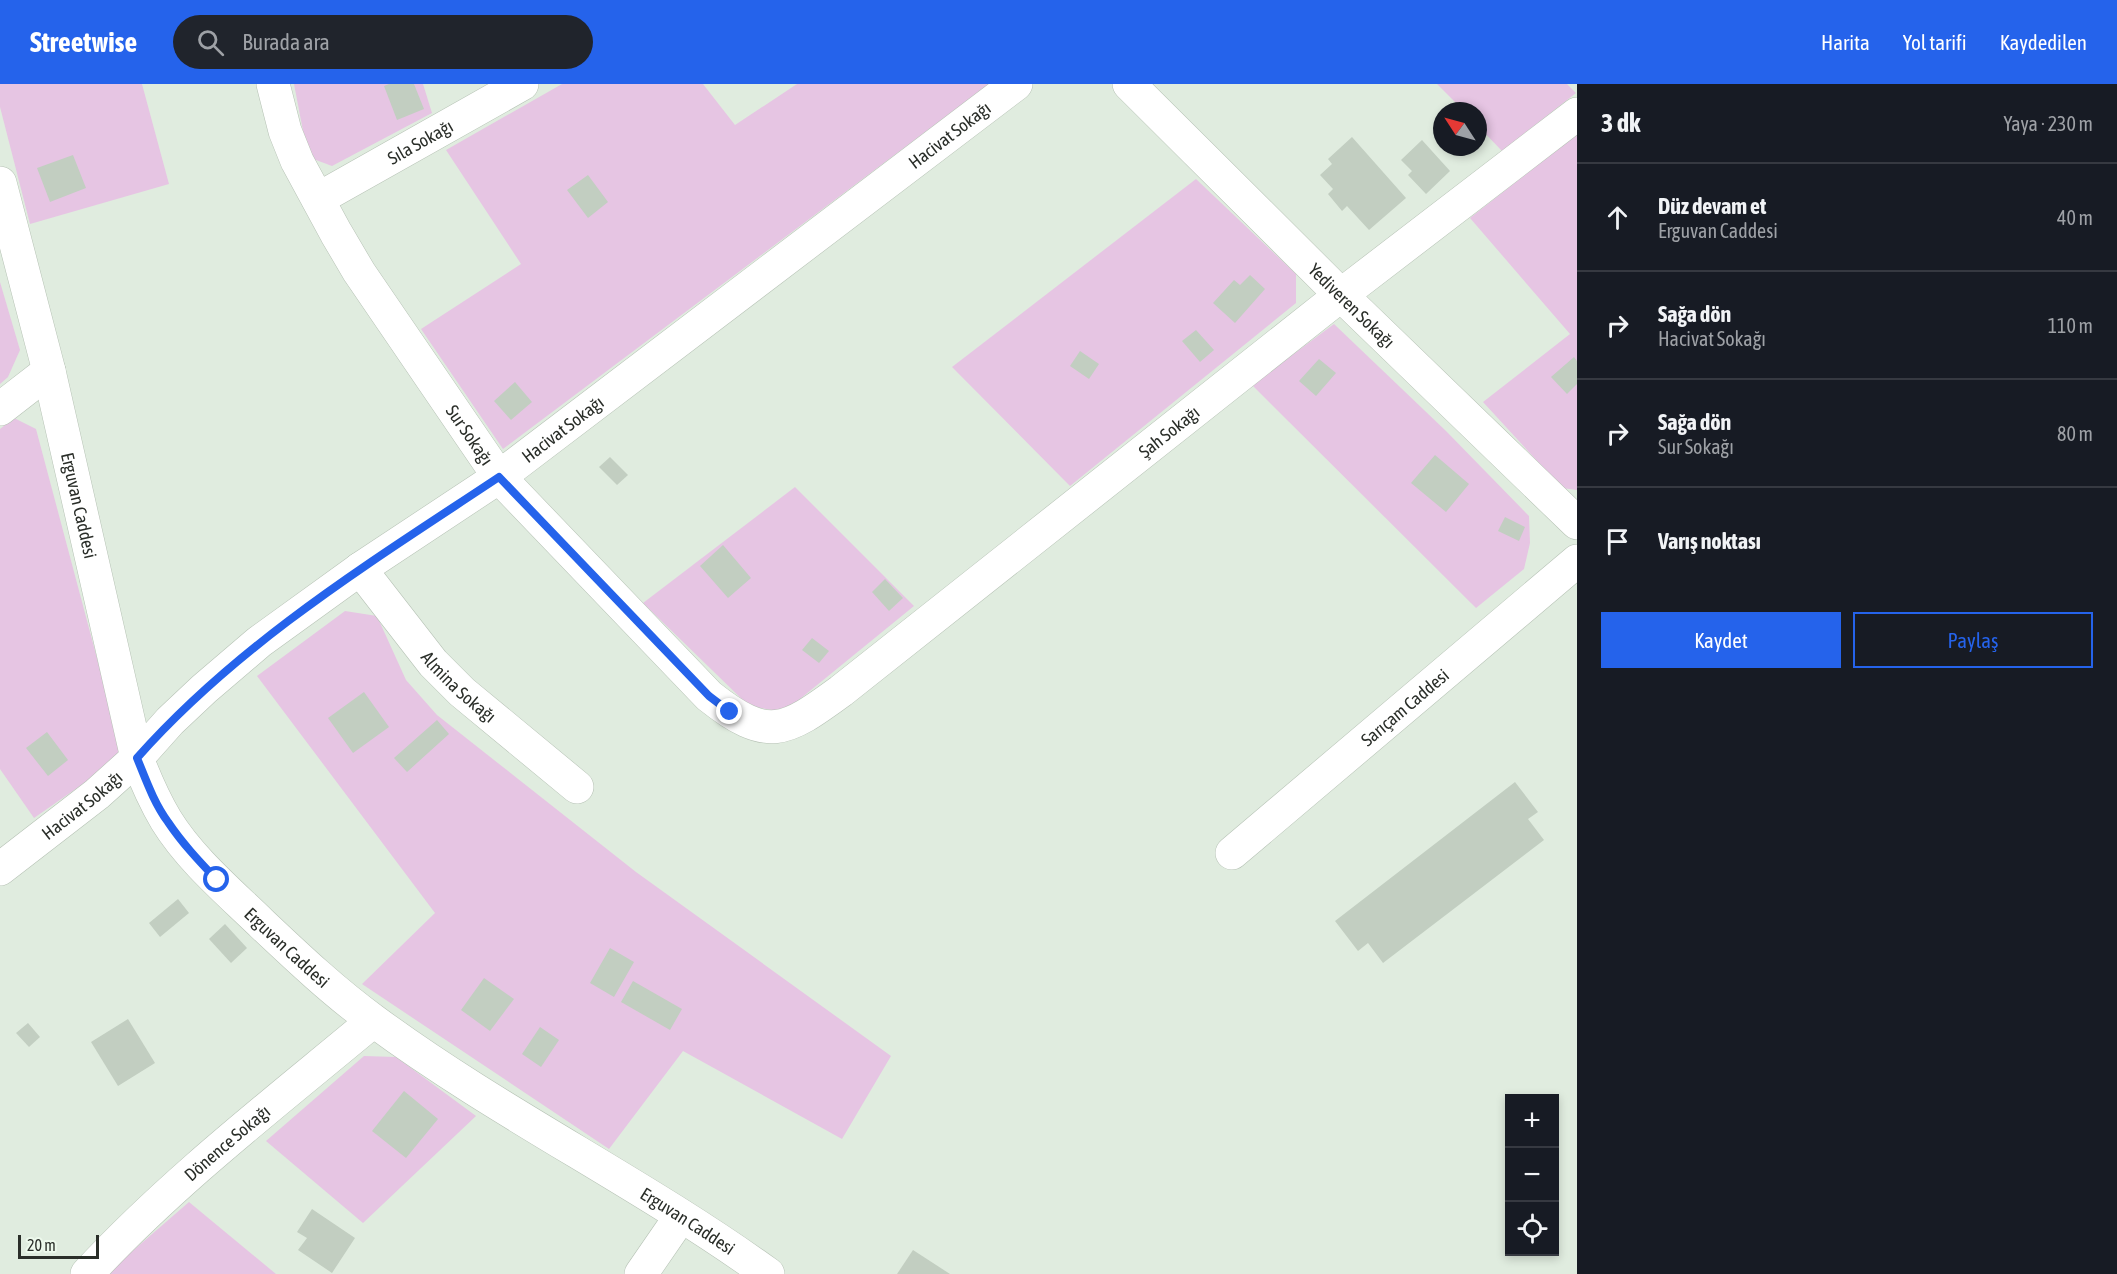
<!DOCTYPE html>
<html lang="tr">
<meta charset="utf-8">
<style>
body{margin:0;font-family:"Asap Condensed",sans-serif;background:#20242c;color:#f1f3f6}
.controls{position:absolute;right:18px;bottom:18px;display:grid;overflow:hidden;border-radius:0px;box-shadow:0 3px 9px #0003}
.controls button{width:54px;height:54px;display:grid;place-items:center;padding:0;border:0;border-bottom:2px solid #363941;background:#171b24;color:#f1f3f6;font:30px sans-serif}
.compass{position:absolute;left:1433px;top:18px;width:54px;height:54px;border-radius:50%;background:#171b24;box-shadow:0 3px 9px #0003;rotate:306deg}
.scale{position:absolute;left:18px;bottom:15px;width:81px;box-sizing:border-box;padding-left:6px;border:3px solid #2a2e29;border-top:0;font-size:16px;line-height:21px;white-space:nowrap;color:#2a2e29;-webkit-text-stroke:4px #edf9ec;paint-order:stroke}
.stop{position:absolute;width:18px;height:18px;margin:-14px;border:4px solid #2563eb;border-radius:50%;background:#fff}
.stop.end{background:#2563eb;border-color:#fff;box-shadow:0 2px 6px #0008}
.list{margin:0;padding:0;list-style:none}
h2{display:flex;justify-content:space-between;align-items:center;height:78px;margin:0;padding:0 24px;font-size:26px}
h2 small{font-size:20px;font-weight:400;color:#9ea1a6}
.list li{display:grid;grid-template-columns:39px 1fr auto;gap:18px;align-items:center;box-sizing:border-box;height:108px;padding:0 24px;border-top:2px solid #363941}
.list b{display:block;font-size:22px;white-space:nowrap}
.list p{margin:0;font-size:20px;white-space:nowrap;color:#9ea1a6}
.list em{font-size:20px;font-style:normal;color:#9ea1a6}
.actions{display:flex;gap:12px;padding:18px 24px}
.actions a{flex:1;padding:14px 0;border:2px solid #2563eb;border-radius:0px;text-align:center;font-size:21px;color:#2563eb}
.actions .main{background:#2563eb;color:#fff}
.icon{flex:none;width:33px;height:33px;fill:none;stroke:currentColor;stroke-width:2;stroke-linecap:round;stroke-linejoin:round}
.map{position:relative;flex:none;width:1577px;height:1190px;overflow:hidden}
header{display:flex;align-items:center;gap:36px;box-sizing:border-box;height:84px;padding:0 30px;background:#2563eb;color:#fff}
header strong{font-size:28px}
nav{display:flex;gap:33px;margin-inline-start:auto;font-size:21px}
.search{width:420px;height:54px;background:#20242c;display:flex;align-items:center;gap:15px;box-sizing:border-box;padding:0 21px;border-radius:33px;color:#9ea1a6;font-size:22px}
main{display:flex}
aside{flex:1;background:#171b24}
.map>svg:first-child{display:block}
.green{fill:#e6c5e3}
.building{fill:#c2cec1}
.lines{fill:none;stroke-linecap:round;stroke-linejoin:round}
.minor-casing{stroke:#b6c2b5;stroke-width:34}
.minor{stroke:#fff;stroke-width:33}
.route{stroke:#2563eb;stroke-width:8}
.labels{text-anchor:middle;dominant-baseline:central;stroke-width:5;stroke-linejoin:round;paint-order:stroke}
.street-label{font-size:18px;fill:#2a2e29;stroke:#edf9ec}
</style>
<header>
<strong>Streetwise</strong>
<div class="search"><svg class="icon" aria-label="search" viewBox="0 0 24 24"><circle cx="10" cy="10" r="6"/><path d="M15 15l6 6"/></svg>Burada ara</div>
<nav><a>Harita</a><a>Yol tarifi</a><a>Kaydedilen</a></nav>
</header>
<main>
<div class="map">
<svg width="1577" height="1190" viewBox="0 0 1577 1190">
<rect width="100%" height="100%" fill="#e0ecdf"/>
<g class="green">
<polygon points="0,0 142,0 169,100 30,140 0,23"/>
<polygon points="294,0 423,0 432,29 332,82 308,73"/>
<polygon points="562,0 703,0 735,41 797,0 989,0 503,365 421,245 521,180 446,66"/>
<polygon points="1437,0 1567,0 1576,9 1502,67 1478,42 1478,27 1464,27"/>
<polygon points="1577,50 1577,406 1562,404 1483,318 1570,250 1470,134"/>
<polygon points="1196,95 1296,190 1296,219 1070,402 952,283"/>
<polygon points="0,198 20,266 8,293 0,300"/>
<polygon points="1334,240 1446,347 1529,432 1530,459 1524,485 1476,524 1252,301"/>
<polygon points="14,334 36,345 123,672 34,734 0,685 0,345"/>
<polygon points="795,403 914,522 784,628 749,622 643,519"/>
<polygon points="345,527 377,532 406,596 437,631 636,788 891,972 842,1055 683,967 609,1065 362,900 435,829 257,592"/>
<polygon points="364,972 396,973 476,1032 363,1139 266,1057"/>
<polygon points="189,1118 276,1190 109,1190 121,1177"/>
</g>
<g class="building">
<polygon points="389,0 414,0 424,25 397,36 384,2"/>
<polygon points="1352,53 1406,114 1369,146 1347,122 1342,127 1328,110 1333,105 1320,91 1332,80 1328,75"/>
<polygon points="1422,56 1450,87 1426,110 1408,91 1412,87 1401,76"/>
<polygon points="73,71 86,104 50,118 37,84"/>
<polygon points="588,91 608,118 588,134 567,106"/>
<polygon points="1250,191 1265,205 1235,239 1213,219 1234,196 1240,201"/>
<polygon points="1196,246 1214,266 1200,278 1182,257"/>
<polygon points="1080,267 1099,280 1089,295 1070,282"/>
<polygon points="1574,273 1577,277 1577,300 1567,310 1551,293"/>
<polygon points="1319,275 1336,289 1316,312 1299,297"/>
<polygon points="515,298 532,318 511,336 494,317"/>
<polygon points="1435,371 1469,400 1446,428 1411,399"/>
<polygon points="610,373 628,391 617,401 599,383"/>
<polygon points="1505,433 1525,443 1519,457 1498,447"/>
<polygon points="723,461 751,494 728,514 700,482"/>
<polygon points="885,495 903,514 889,527 872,508"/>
<polygon points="812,554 829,567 819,579 802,566"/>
<polygon points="364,608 389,643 353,669 328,634"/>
<polygon points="437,636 449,650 407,688 394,674"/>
<polygon points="47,648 68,676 48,692 26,664"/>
<polygon points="1515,698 1538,728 1528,735 1544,756 1383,879 1368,859 1358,867 1335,837"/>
<polygon points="178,815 189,829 160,853 149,839"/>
<polygon points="225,840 247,864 231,879 209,855"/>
<polygon points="610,864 634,878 614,913 590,899"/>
<polygon points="484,894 514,915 490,947 461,926"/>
<polygon points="633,897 682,925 670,946 621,918"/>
<polygon points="128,935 155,979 118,1002 91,958"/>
<polygon points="28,939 40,953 29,963 16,949"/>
<polygon points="540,943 559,956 541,983 522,970"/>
<polygon points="404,1007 438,1035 406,1074 372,1047"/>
<polygon points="312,1125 355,1154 332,1189 298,1166 307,1154 297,1148"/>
<polygon points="913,1166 950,1190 897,1190"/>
</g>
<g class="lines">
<g class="minor-casing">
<g id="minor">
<path id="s1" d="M273 0 285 47 297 77 336 149 359 188 499 393 709 612C768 659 785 648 841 607L1341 211 1577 30"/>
<path id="s2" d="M1129 0 1341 211 1577 439"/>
<path id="s3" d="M0 99 49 287 137 674C145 695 154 716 166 736 190 775 228 807 261 839 297 873 334 908 374 937 500 1030 642 1099 768 1190"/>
<path id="s4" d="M318 115 522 0"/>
<polyline points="0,325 49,287"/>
<path id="s5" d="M360 485 433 579 462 608 577 703"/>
<path id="s6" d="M1232 769 1577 477"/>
<path id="s7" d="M0 785 97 710 137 674 170 637 204 605 259 558 360 485 499 393 1016 0"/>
<path id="s8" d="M87 1190C173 1097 276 1018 373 937"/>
<polyline points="641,1190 681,1132"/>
</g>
</g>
<use href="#minor" class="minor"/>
</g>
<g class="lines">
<path class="route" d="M217 796C199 777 182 759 168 738 154 719 146 696 137 674 240 558 371 478 499 393L709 612 730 628"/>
</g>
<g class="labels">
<g class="street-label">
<text stroke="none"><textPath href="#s7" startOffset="1202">Hacivat Sokağı</textPath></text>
<text stroke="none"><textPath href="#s4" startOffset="117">Sıla Sokağı</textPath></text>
<text stroke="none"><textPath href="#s2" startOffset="314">Yediveren Sokağı</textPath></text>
<text stroke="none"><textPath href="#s7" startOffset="716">Hacivat Sokağı</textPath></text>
<text stroke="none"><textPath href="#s1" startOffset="1328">Şah Sokağı</textPath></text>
<text stroke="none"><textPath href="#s1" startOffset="405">Sur Sokağı</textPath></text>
<text stroke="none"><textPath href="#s3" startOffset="332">Erguvan Caddesi</textPath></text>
<text stroke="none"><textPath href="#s5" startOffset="154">Almina Sokağı</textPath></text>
<text stroke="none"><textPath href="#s6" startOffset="226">Sarıçam Caddesi</textPath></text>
<text stroke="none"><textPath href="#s7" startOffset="104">Hacivat Sokağı</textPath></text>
<text stroke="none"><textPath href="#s3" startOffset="836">Erguvan Caddesi</textPath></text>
<text stroke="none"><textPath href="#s8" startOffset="192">Dönence Sokağı</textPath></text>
<text stroke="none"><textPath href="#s3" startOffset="1322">Erguvan Caddesi</textPath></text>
</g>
</g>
</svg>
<div class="controls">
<button>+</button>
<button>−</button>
<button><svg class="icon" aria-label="locate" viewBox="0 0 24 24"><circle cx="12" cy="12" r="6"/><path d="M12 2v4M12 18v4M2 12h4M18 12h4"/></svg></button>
</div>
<svg class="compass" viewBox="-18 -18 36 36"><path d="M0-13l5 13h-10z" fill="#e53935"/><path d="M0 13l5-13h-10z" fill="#9ea1a6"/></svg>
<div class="scale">20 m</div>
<div class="stop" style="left:217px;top:796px"></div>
<div class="stop end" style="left:730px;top:628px"></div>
</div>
<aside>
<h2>3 dk<small>Yaya · 230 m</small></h2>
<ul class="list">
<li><svg class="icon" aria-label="ahead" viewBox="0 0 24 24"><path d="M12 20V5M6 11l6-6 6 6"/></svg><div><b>Düz devam et</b><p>Erguvan Caddesi</p></div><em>40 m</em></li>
<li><svg class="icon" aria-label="right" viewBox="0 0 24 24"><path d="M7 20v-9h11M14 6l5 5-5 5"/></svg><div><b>Sağa dön</b><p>Hacivat Sokağı</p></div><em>110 m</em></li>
<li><svg class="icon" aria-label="right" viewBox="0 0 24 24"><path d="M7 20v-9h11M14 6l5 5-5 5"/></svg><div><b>Sağa dön</b><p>Sur Sokağı</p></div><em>80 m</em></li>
<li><svg class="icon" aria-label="arrive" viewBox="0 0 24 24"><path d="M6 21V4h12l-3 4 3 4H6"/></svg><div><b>Varış noktası</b></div></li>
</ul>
<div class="actions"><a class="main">Kaydet</a><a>Paylaş</a></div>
</aside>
</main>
